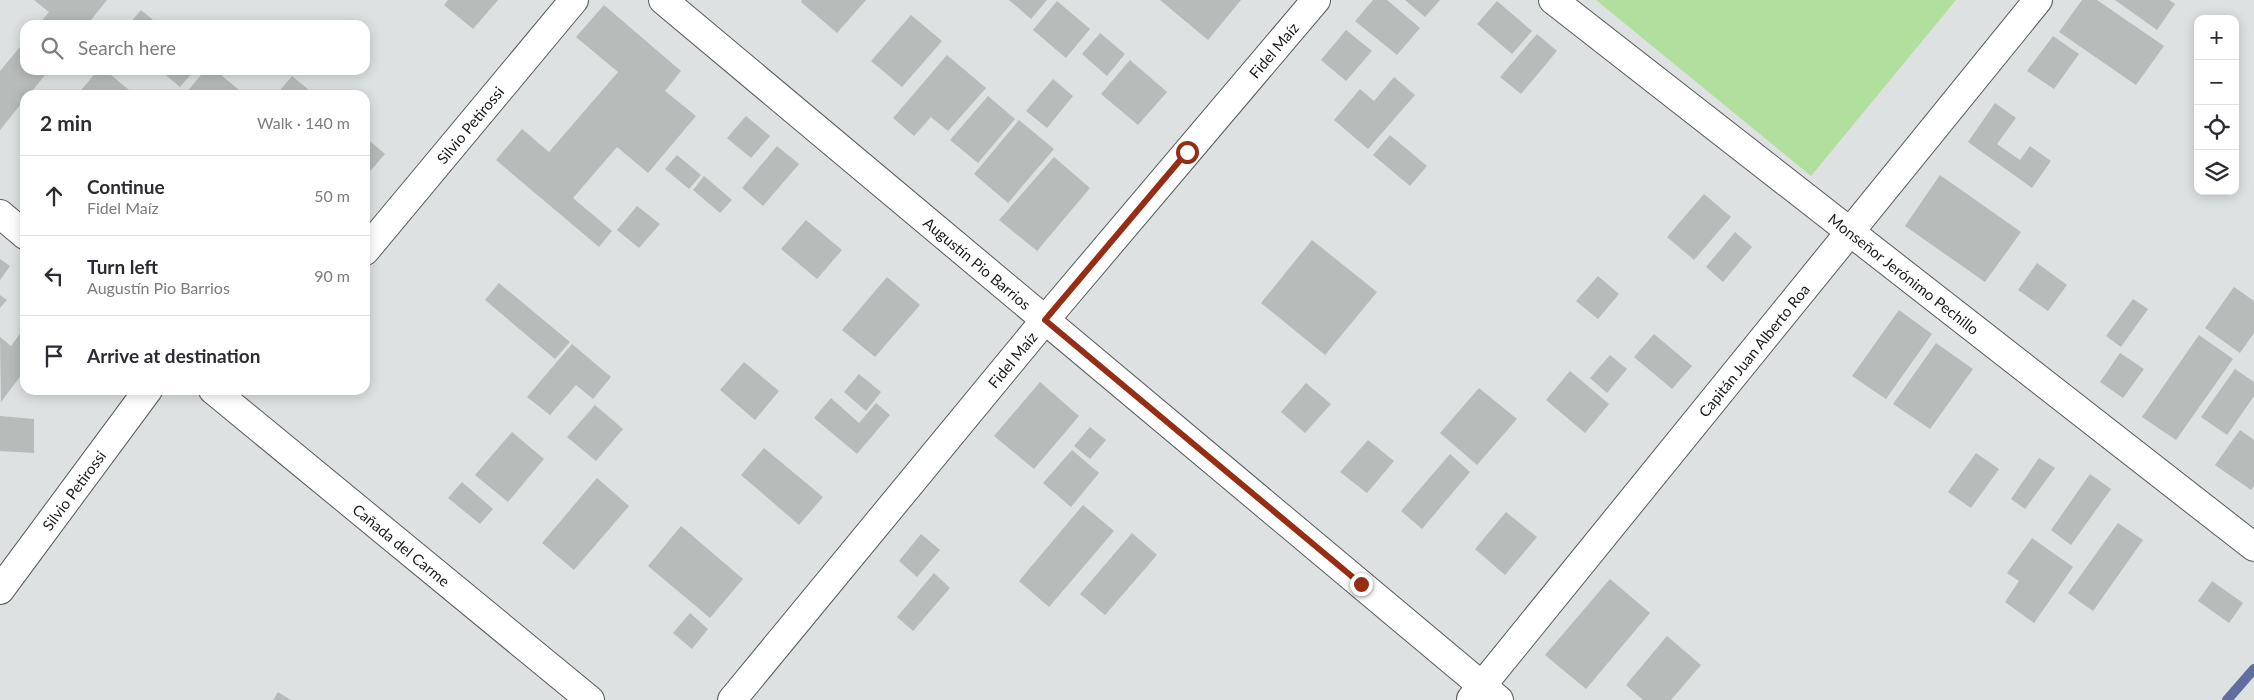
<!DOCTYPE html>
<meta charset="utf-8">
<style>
body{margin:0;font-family:Lato,sans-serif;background:#f2f2f3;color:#2b2b33}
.controls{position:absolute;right:15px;top:15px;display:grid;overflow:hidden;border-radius:10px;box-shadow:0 2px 12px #0003}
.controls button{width:45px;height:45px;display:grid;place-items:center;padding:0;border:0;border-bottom:1px solid #e1e1e2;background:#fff;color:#2b2b33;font:25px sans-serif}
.stop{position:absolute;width:15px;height:15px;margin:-11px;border:4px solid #972e14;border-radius:50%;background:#fff}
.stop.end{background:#972e14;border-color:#fff;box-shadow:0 1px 5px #0008}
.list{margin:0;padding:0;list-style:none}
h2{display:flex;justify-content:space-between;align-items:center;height:65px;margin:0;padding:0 20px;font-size:21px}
h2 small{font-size:16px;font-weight:400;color:#7c7c81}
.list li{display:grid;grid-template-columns:32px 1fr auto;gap:15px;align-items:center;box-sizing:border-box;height:80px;padding:0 20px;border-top:1px solid #e1e1e2}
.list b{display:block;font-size:19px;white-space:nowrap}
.list p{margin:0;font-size:16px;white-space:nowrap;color:#7c7c81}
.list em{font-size:16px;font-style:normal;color:#7c7c81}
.icon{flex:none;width:28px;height:28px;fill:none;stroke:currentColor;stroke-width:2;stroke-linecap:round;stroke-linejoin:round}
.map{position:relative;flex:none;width:2254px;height:700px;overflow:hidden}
.search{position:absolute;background:#fff;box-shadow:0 2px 12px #0003;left:20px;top:20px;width:350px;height:55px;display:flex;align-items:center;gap:12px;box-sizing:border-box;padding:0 18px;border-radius:15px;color:#7c7c81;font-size:19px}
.panel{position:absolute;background:#fff;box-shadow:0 2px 12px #0003;left:20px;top:90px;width:350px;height:305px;border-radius:15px}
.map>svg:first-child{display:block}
.garden{fill:#b1df9e}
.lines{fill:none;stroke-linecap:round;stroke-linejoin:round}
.stream{stroke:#606da0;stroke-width:10}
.building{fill:#b7bbba}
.minor-casing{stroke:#565a5a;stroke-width:30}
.minor{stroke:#fff;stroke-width:28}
.route{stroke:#972e14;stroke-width:6}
.labels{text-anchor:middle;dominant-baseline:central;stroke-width:4;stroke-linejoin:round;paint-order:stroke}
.street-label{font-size:15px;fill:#191b1b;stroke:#fff}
</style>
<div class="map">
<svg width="2254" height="700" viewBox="0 0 2254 700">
<rect width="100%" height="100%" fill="#dde1e2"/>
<polygon class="garden" points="1596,0 1956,0 1811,176"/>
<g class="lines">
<polyline class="stream" points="2227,700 2254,669"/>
</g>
<g class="building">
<polygon points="34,0 107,0 87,25 38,25 49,12"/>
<polygon points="448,0 498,0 473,29 444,5"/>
<polygon points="802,0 866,0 837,33 801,2"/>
<polygon points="1009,0 1047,0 1031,19"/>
<polygon points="1160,0 1241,0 1208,40"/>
<polygon points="1373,0 1387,0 1420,28 1397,55 1355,21"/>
<polygon points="1405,0 1440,0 1425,17"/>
<polygon points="2082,0 2097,0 2164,46 2136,85 2059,32"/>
<polygon points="2115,0 2169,0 2175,4 2157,30"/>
<polygon points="1057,1 1090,29 1066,58 1033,30"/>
<polygon points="1497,1 1532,31 1512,54 1477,24"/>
<polygon points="604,5 681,71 665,91 696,116 648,173 617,147 573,198 612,231 599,247 496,160 522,129 549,152 618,72 576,37"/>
<polygon points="141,10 159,25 128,25"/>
<polygon points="911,15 942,41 902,87 871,61"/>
<polygon points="1346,30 1372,51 1346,81 1321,60"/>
<polygon points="1100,33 1125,54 1107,76 1082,54"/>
<polygon points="1537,34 1557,51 1521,94 1500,77"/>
<polygon points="2053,36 2079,54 2054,89 2027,71"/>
<polygon points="25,41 25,70 49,70 29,95 25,95 25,99 0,130 0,71"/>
<polygon points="947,55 986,88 948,131 931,117 914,136 893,118"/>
<polygon points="1130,60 1167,92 1138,125 1101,94"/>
<polygon points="98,70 105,70 135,95 77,95"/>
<polygon points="160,70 195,70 180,87"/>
<polygon points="205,70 215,70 245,95 189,95 186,93"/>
<polygon points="292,76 315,95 276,95"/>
<polygon points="1394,77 1415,95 1368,149 1334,120 1360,89 1374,101"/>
<polygon points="1053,79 1073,96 1047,128 1026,111"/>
<polygon points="988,96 1015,119 978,163 950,140"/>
<polygon points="1995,103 2016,118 1997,144 2020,160 2030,146 2051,161 2032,188 1968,142"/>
<polygon points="746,116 770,136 751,158 727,138"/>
<polygon points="1019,120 1054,149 1008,203 974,174"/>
<polygon points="1390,135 1427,166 1410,186 1373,155"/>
<polygon points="365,137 385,154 365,177"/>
<polygon points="777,146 799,164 763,206 742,188"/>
<polygon points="677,155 701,175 689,189 665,169"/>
<polygon points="1054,157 1090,188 1037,251 999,220"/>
<polygon points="1940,175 2021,232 1985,282 1905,226"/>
<polygon points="704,176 732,200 720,213 693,190"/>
<polygon points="1704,194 1731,217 1694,260 1667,237"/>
<polygon points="637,206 660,224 639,248 617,230"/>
<polygon points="806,220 842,250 817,279 781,249"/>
<polygon points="1735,232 1752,247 1723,282 1706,267"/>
<polygon points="1312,240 1377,292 1325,355 1261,303"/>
<polygon points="0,259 10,266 0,280"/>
<polygon points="2037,263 2067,285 2048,311 2018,290"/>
<polygon points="1598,276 1619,294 1598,319 1576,301"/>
<polygon points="887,277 920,305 875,357 842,330"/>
<polygon points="499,283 570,342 555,359 485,300"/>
<polygon points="2234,287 2254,301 2254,333 2240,353 2205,328"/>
<polygon points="0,295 7,300 0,308"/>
<polygon points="2133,299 2148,309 2121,347 2106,336"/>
<polygon points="1899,310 1932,334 1886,399 1852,376"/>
<polygon points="25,327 25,370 1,402 0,337 11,346"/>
<polygon points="1654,334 1692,366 1672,389 1634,357"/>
<polygon points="2199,335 2233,359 2176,440 2142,417"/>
<polygon points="1936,343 1973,369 1930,429 1893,404"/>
<polygon points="572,344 611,377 593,399 576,385 550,415 527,397"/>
<polygon points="2120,353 2144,369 2123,398 2100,382"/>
<polygon points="1610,355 1627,369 1607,393 1590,378"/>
<polygon points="744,362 779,391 755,420 720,390"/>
<polygon points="2235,369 2254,382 2254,396 2227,435 2201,417"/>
<polygon points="1570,371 1609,404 1585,433 1546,400"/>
<polygon points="859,374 881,392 866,411 844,392"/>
<polygon points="1040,382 1079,416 1034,469 994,436"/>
<polygon points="1306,383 1331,404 1305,433 1281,412"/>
<polygon points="1479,388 1517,419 1477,465 1440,433"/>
<polygon points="831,398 859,423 876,403 890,415 857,454 814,418"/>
<polygon points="595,405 623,429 596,461 567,437"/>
<polygon points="0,416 34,419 34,453 0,451"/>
<polygon points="1090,427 1106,440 1090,459 1074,446"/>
<polygon points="2240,430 2254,440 2254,486 2251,490 2215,465"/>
<polygon points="512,432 544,459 508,502 475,475"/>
<polygon points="1368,440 1394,461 1367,493 1340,472"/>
<polygon points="764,448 823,497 799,525 741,475"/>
<polygon points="1072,450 1099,473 1071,507 1043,483"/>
<polygon points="1976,453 1999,469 1971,508 1948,492"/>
<polygon points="1450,454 1470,472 1422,529 1401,511"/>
<polygon points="2039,458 2055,468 2025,509 2011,499"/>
<polygon points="2090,474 2111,489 2071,545 2051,530"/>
<polygon points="597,478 629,506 574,570 542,543"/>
<polygon points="462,482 493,509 480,524 448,498"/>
<polygon points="1083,505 1114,531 1049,607 1019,581"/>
<polygon points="1506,512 1537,537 1505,575 1475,549"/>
<polygon points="2118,523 2143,540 2093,611 2068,593"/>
<polygon points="681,526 743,579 710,618 648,566"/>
<polygon points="1132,533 1157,555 1105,615 1080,594"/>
<polygon points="921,534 940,550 917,577 899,561"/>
<polygon points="2032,538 2073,567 2034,623 2005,602 2019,581 2007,573"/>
<polygon points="934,573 950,588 913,631 897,617"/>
<polygon points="1610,579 1650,613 1586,689 1545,655"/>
<polygon points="2212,581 2243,603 2229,623 2198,601"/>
<polygon points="690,613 708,629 692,649 673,633"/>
<polygon points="1667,636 1701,665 1671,700 1643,700 1626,685"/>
<polygon points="278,692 291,700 273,700"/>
</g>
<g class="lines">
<g class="minor-casing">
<g id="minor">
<path id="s1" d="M663 0 1499 700"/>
<path id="s2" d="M1553 0 2254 547"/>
<polyline points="0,214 25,235"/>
<path id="s3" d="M365 251 574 0"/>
<path id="s4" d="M213 390 590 700"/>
<path id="s5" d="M0 590 148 390"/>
<path id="s6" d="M1471 699 2038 0"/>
<path id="s7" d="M732 700 1045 320 1316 0"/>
</g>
</g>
<use href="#minor" class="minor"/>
</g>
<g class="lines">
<polyline class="route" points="1187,152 1045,320 1361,584"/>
</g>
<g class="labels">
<g class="street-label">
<text stroke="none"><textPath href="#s7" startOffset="846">Fidel Maíz</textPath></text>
<text stroke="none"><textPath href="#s3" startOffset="164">Silvio Petirossi</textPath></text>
<text stroke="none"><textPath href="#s1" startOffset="410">Augustín Pio Barrios</textPath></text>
<text stroke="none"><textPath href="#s2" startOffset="445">Monseñor Jerónimo Pechillo</textPath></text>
<text stroke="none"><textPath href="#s6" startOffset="449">Capitán Juan Alberto Roa</textPath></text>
<text stroke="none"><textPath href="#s7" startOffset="441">Fidel Maíz</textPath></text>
<text stroke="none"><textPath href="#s5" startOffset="124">Silvio Petirossi</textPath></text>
<text stroke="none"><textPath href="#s4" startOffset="244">Cañada del Carme</textPath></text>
</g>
</g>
</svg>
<div class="controls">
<button>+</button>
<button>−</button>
<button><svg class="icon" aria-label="locate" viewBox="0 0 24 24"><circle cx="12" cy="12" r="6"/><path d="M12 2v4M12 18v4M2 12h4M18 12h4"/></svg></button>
<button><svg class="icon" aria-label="layers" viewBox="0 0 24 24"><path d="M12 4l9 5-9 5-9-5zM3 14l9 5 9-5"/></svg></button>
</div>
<div class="stop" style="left:1187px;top:152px"></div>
<div class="stop end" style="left:1361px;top:584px"></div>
<div class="search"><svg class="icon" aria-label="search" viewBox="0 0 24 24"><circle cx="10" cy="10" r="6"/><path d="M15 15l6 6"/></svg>Search here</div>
<section class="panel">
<h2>2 min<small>Walk · 140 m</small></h2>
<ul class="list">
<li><svg class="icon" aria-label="ahead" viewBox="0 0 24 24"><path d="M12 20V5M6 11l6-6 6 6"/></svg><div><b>Continue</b><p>Fidel Maíz</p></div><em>50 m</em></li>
<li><svg class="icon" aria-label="left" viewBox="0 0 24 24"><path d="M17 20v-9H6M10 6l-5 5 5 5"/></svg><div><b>Turn left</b><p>Augustín Pio Barrios</p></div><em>90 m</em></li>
<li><svg class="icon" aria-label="arrive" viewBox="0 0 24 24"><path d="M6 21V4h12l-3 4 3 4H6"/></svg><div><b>Arrive at destination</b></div></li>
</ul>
</section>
</div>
